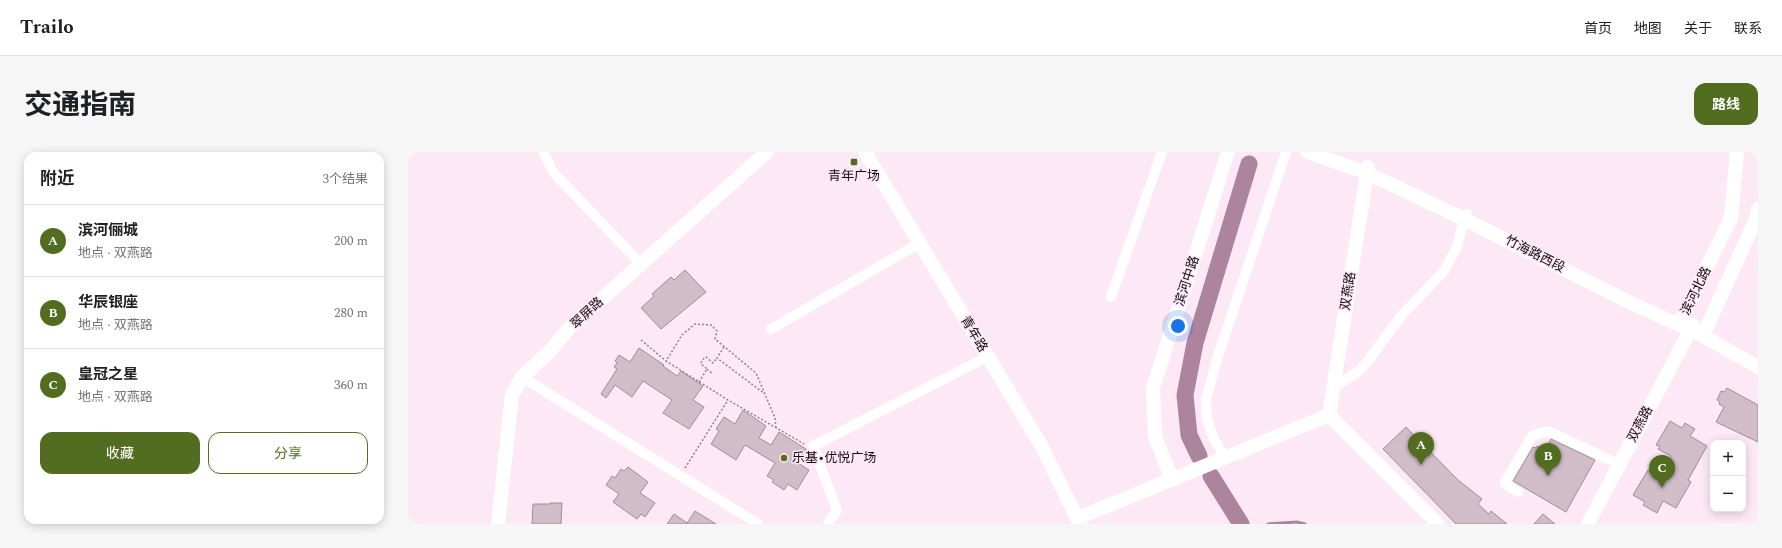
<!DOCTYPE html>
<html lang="zh">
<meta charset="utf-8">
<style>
body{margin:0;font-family:Spectral,"Noto Sans SC",serif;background:#f6f6f6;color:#202124}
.controls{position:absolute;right:12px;bottom:12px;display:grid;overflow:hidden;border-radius:8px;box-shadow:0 2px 10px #0003}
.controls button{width:36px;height:36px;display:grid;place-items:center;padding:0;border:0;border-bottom:1px solid #e0e0e0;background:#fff;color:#202124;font:20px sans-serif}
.you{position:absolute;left:770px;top:174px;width:14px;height:14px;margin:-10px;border:3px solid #fff;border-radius:50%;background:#1a73e8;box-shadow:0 0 0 6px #1a73e833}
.badge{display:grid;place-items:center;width:26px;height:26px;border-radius:50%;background:#526d20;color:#fff;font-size:13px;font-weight:700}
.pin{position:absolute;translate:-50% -33px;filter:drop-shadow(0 1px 2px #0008)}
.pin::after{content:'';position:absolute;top:21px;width:14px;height:12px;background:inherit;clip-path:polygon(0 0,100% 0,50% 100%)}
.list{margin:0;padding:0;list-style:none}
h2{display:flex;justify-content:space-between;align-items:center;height:52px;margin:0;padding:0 16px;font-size:17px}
h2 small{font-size:13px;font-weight:400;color:#757577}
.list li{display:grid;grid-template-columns:26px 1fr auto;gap:12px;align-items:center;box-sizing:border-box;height:72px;padding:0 16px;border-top:1px solid #e0e0e0}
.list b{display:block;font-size:15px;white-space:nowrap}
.list p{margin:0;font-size:13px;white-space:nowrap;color:#757577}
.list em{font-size:13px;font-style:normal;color:#757577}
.actions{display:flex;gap:8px;padding:12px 16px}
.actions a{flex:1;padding:9px 0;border:1px solid #526d20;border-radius:12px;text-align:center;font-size:14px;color:#526d20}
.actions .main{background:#526d20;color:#fff}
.map{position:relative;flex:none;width:1350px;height:372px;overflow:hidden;border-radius:12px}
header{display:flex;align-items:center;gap:24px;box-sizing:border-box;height:56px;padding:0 20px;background:#fff;border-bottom:1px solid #e0e0e0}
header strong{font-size:19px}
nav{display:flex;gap:22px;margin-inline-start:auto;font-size:14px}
.intro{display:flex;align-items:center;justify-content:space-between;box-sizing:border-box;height:96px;padding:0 24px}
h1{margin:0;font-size:28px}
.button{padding:10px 18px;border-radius:12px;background:#526d20;color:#fff;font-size:14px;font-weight:700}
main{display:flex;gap:24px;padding:0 24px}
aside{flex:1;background:#fff;border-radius:12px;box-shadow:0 2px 10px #0003}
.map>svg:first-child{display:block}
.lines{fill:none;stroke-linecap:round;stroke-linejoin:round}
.stream{stroke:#ad849d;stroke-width:3}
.river{stroke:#ad849d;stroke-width:17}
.building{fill:#d0bdc8;stroke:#9f8d98}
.path{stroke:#8f8189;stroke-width:1.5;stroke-dasharray:2 2;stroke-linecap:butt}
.street{stroke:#fff;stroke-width:10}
.secondary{stroke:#fff;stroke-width:14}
.poi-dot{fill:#526d20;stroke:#fde9f5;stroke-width:1.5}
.labels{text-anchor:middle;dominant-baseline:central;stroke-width:3;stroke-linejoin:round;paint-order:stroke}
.poi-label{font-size:13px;fill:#140d11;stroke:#fde9f5}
.street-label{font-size:13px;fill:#140d11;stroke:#fde9f5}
</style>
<header>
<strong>Trailo</strong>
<nav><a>首页</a><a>地图</a><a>关于</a><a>联系</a></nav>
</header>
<div class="intro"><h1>交通指南</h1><a class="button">路线</a></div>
<main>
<aside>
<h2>附近<small>3个结果</small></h2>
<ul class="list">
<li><span class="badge">A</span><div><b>滨河俪城</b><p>地点 · 双燕路</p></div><em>200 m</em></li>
<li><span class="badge">B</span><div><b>华辰银座</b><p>地点 · 双燕路</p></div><em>280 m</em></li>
<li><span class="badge">C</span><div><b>皇冠之星</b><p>地点 · 双燕路</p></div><em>360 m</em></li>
</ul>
<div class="actions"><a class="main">收藏</a><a>分享</a></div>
</aside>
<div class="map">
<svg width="1350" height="372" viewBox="0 0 1350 372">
<rect width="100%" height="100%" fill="#fde9f5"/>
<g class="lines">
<polyline class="stream" points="860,372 889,370 897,372"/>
<g class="river">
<polyline points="791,304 781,283 777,243 787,191 841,12"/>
<polyline points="803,324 833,372"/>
</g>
</g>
<g class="building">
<polygon points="277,118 298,140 253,177 233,156 246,144 244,142 263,125 266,128"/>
<polygon points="231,196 256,213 255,214 269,224 273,219 295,234 285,248 296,255 281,277 255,261 264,248 235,229 224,245 207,233 198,246 193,242 209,217 206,215 209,211 207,209 211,203 222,210"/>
<polygon points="1319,236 1350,253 1350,290 1308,270 1316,255 1311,252 1312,250 1309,248 1313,239 1316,240"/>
<polygon points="335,258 358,274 351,286 363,293 371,280 398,297 390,311 401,318 389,338 380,332 376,338 364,330 366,328 359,324 367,311 337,293 328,308 303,292 311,279 308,277 316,265 327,272"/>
<polygon points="1262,269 1274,276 1277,271 1287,277 1282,284 1299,294 1280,328 1283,330 1268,356 1255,349 1249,361 1235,353 1237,350 1225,343 1240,318 1251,325 1263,304 1250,297 1252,294 1248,293"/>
<polygon points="998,275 1050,328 1074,347 1070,352 1081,362 1083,359 1099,372 1048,372 975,297"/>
<polygon points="1143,287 1187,308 1158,360 1105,329 1125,295 1128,296 1129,294 1136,299"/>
<polygon points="220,315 240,330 232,341 247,351 237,365 233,362 229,367 205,350 211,342 198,333 204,324 207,326 213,317 216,319"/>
<polygon points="142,351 154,351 153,372 124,372 125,352 142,352"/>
<polygon points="287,359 308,372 259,372 266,362 279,371"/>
<polygon points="1135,362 1147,372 1126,372"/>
</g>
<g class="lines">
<g class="path">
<polyline points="233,188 258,209"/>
<polyline points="316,195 309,206 357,242"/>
<polyline points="299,217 305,222"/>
<polyline points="291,230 299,217 293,212 294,208 298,205 305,211 309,206"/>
<polyline points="368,276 367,266 348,221 307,187 309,179 303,173 287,172 274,183 258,209 320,248 396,292"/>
<polyline points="277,316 320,248"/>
</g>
<g class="street">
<polyline points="135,0 145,20 233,112"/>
<polyline points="703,145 754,0"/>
<polyline points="363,177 512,91"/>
<polyline points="114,225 350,372"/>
<polyline points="925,236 951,219 960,209 993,164 1036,119 1049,95 1056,67 1059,62"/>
<polyline points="817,306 805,285 799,267 798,248 809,207 878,0"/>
<polyline points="1110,340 1097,332 1097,330 1124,284 1135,280 1142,280 1211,312"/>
<polyline points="420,372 429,358 405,294 579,205"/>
</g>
<g class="secondary">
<polyline points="457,0 633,293 672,372"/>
<polyline points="899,0 959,21 1056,67 1223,151 1295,184 1350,215"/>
<polyline points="1282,179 1273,168 1323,66 1329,0"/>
<polyline points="1282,179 1297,179 1348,67 1350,57"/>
<polyline points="921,263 960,15"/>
<polyline points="921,263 1030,372"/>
<polyline points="764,328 747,284 745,236 820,0"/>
<polyline points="670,366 921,263"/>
<polyline points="90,372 104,243 114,225 141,200 161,176 359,0"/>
<polyline points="1180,372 1285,173"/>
</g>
</g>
<g class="poi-dot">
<rect x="442" y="6" width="8" height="8" rx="2"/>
<circle cx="376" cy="306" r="4"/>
</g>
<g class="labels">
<g class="poi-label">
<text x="446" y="24">青年广场</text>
<text x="384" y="306" text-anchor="start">乐基•优悦广场</text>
</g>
<g class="street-label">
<text transform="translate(1127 102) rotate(27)">竹海路西段</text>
<text transform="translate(779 129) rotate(-72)">滨河中路</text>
<text transform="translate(940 139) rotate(-81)">双燕路</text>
<text transform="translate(1288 139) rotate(-64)">滨河北路</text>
<text transform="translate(179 161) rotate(-43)">翠屏路</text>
<text transform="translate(566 182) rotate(59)">青年路</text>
<text transform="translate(1232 272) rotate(-62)">双燕路</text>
</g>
</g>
</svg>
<div class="controls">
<button>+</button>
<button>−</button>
</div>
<div class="you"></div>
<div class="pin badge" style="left:1013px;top:313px">A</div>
<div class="pin badge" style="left:1140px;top:324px">B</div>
<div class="pin badge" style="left:1254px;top:336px">C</div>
</div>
</main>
